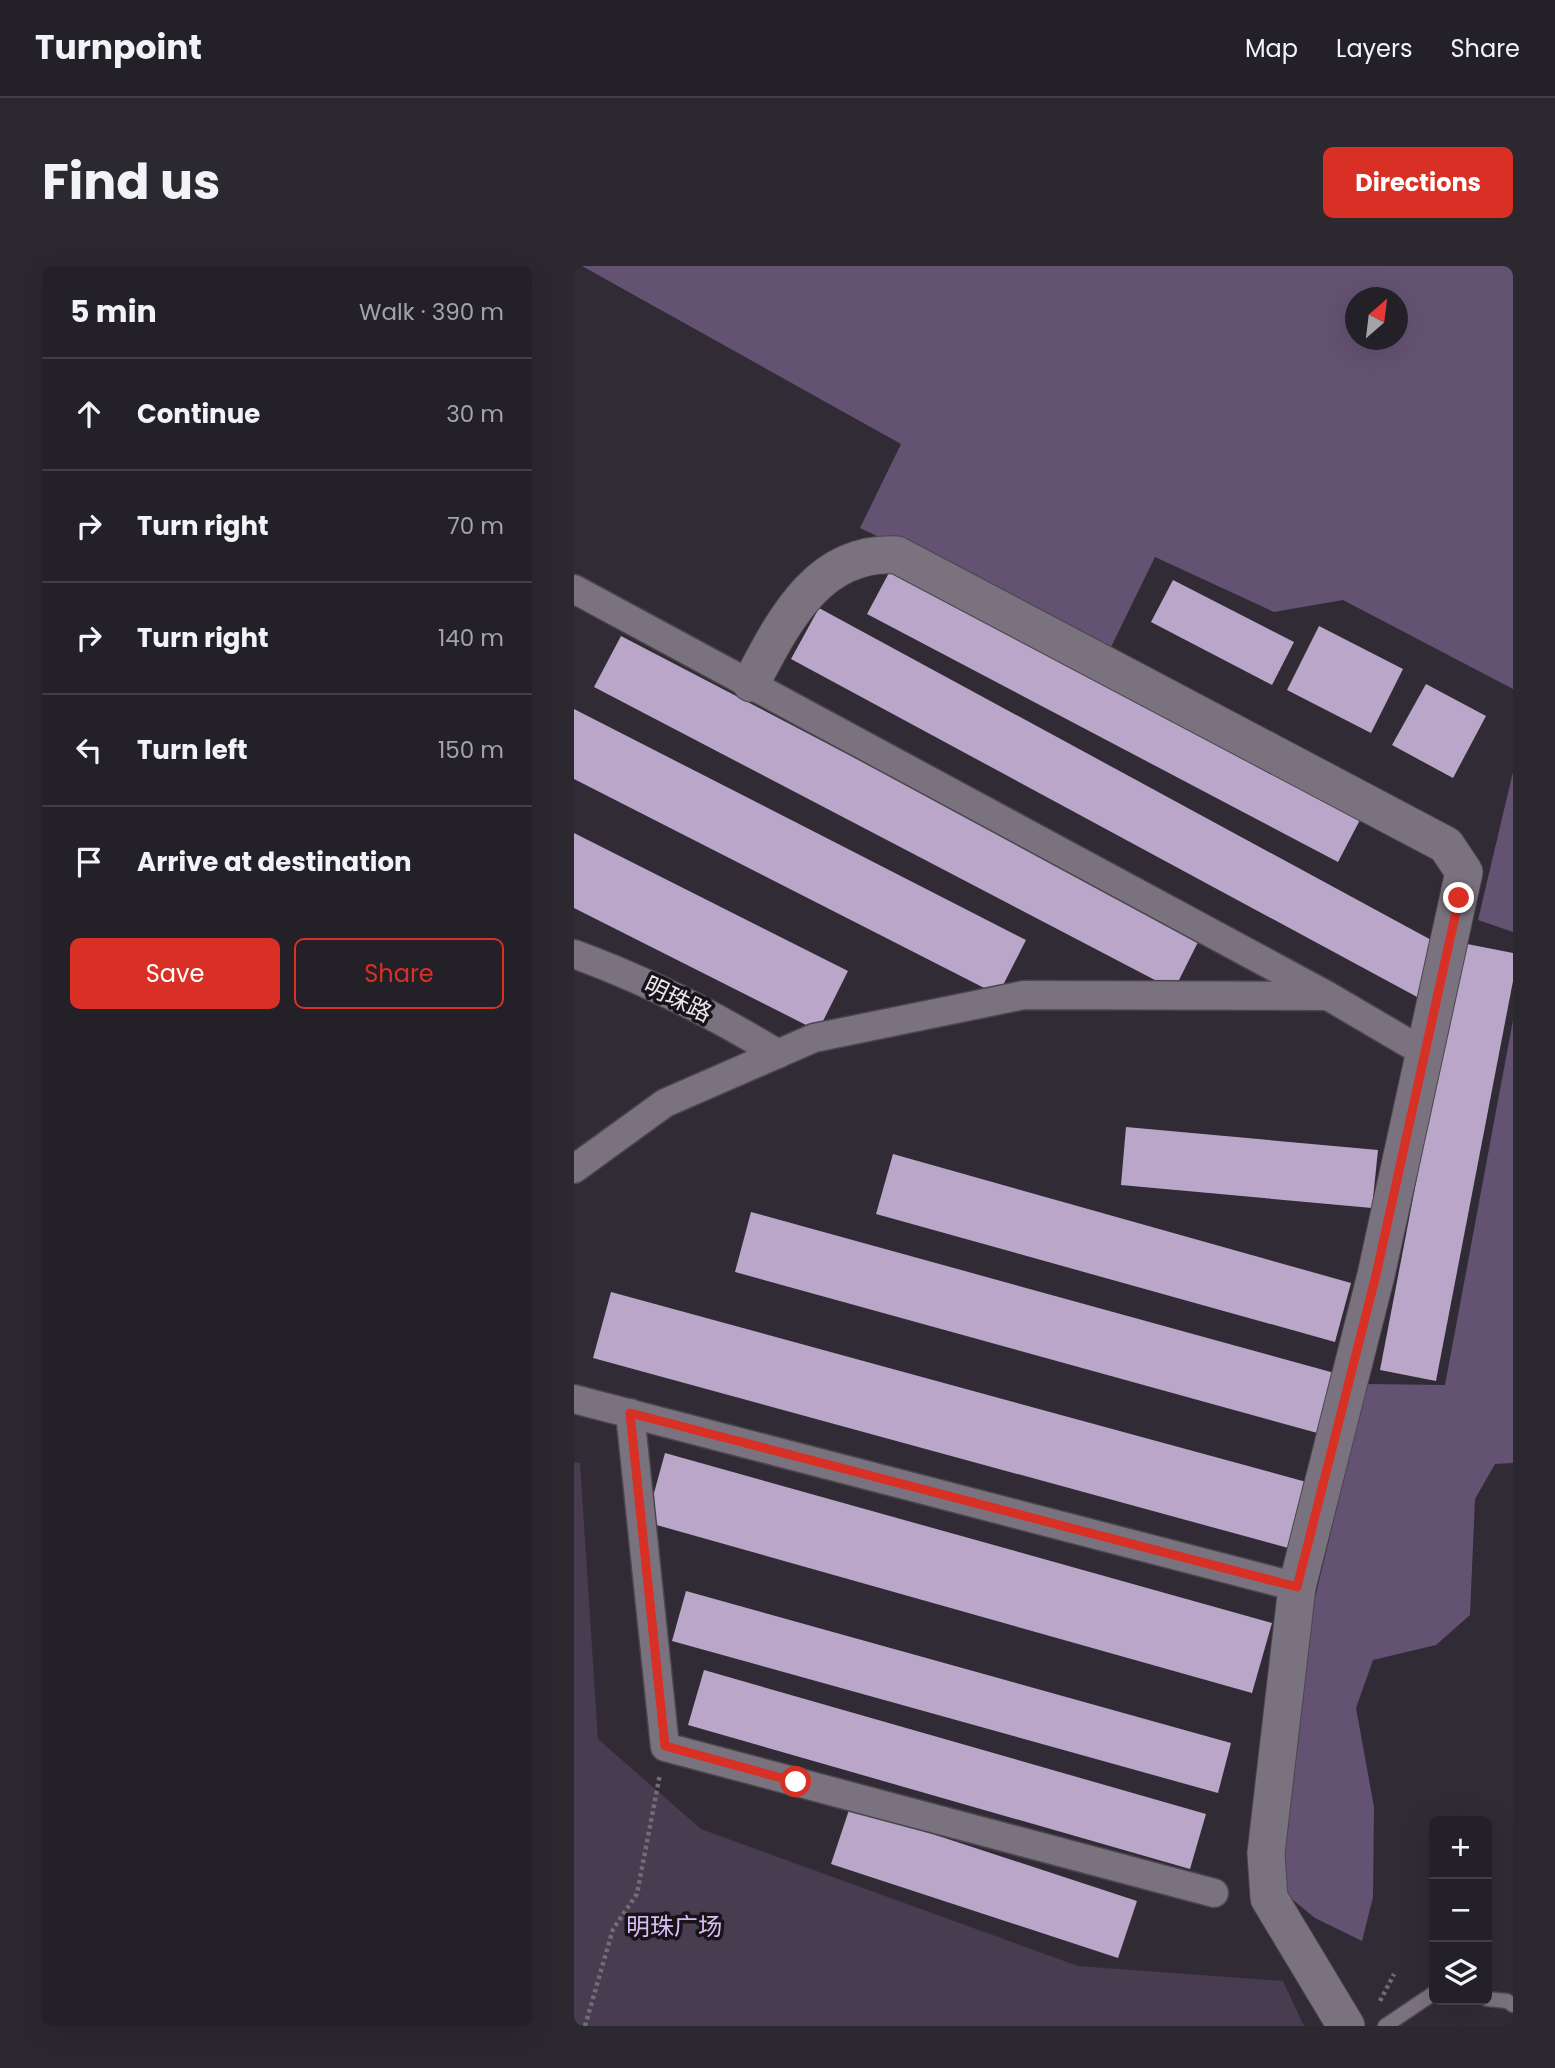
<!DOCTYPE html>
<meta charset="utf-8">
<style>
body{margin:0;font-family:Poppins,"Noto Sans SC",sans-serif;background:#2c2830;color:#f1f3f6}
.controls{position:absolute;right:21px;bottom:21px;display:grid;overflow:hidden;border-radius:10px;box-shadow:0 7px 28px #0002}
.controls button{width:63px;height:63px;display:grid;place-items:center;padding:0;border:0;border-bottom:2px solid #413e45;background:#242028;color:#f1f3f6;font:35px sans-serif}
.compass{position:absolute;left:771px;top:21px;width:63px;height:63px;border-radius:50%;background:#242028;box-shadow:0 7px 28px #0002;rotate:28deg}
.stop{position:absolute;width:21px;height:21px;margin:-16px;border:5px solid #d93025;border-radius:50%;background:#fff}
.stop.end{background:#d93025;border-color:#fff;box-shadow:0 2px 7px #0008}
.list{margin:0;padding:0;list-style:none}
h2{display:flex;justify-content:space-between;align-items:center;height:91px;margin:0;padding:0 28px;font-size:30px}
h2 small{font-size:23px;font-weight:400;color:#a3a3a8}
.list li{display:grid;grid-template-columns:46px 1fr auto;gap:21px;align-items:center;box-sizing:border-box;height:112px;padding:0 28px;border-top:2px solid #413e45}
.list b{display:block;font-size:26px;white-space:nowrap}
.list em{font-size:23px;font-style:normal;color:#a3a3a8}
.actions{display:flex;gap:14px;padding:21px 28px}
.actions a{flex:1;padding:16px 0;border:2px solid #d93025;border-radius:10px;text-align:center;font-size:24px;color:#d93025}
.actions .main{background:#d93025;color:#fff}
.icon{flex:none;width:38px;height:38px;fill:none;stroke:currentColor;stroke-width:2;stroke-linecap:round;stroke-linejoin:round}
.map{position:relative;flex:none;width:939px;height:1760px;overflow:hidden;border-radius:10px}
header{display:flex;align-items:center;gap:42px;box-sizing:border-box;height:98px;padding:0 35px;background:#242028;border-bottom:2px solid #413e45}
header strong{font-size:33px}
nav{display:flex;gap:38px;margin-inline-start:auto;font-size:24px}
.intro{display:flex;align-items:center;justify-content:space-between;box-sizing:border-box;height:168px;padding:0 42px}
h1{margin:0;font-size:49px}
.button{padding:18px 32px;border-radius:10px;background:#d93025;color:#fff;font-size:24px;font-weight:700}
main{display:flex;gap:42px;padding:0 42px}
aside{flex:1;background:#242028;border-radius:10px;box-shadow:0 7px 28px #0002}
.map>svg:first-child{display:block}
.green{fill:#473c50}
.forest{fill:#645272;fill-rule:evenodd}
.building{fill:#baa6c9}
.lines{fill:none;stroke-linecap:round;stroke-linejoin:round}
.service-casing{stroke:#4a464e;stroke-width:17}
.minor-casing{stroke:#4a464e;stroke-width:31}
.tertiary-casing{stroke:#4a464e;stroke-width:39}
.path{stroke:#716d76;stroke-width:4.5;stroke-dasharray:3.5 3.5;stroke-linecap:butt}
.service{stroke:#7a737f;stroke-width:14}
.minor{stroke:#7a737f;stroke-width:28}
.tertiary{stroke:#7a737f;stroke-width:37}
.route{stroke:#d93025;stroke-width:9}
.labels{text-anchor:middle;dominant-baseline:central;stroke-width:7;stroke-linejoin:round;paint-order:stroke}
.street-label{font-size:24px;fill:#e9e6ec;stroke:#171419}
.park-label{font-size:24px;fill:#dcbcf5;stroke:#171419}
</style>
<header>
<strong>Turnpoint</strong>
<nav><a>Map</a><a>Layers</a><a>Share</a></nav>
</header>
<div class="intro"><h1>Find us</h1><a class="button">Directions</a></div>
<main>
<aside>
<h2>5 min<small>Walk · 390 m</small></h2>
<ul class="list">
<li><svg class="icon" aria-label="ahead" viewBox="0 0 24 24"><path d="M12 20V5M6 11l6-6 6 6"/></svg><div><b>Continue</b></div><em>30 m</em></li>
<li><svg class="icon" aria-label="right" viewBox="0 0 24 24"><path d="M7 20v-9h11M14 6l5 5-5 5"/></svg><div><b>Turn right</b></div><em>70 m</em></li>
<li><svg class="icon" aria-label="right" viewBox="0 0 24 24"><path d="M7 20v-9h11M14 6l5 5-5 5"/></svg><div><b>Turn right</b></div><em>140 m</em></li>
<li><svg class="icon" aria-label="left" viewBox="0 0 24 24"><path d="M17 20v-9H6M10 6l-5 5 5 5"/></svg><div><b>Turn left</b></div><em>150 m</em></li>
<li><svg class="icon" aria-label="arrive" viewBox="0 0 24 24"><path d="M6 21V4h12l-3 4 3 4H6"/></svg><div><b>Arrive at destination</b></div></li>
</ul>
<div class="actions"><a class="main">Save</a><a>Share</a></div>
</aside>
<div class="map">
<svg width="939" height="1760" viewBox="0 0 939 1760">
<rect width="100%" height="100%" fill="#302b35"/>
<polygon class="green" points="0,1196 6,1197 24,1473 127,1563 504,1700 709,1715 730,1760 0,1760"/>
<g class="forest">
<path d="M8 0H939V423L769 334 700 346 581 291 537 381 286 262 327 178ZM782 32H824V74H782Z"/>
<polygon points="939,506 939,666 904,654"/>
<polygon points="939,754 939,1197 921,1198 901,1233 896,1349 862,1379 799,1394 782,1442 800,1541 799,1631 788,1675 741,1652 676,1599 793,1118 871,1119"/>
</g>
<g class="building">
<polygon points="317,303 788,550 764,596 293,348"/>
<polygon points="599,314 720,376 698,419 577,356"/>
<polygon points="245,342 872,682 845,732 217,393"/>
<polygon points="745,360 829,403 797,467 713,424"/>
<polygon points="47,370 626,672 600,724 20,421"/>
<polygon points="852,418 912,450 879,512 818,479"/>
<polygon points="0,443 452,674 424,729 0,513"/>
<polygon points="0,567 274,705 244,765 0,642"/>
<polygon points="888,677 939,687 939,715 862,1115 806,1104"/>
<polygon points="552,861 804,884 798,942 547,919"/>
<polygon points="319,888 777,1017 761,1076 302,948"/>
<polygon points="177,946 764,1108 747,1168 161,1006"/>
<polygon points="37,1026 736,1217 718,1283 19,1092"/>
<polygon points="91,1187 698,1357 678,1427 72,1256"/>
<polygon points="112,1325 657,1477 644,1527 98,1375"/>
<polygon points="130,1404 632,1548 616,1603 114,1459"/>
<polygon points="276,1541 563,1635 544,1692 257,1598"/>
</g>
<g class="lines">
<g class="service-casing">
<g id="service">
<polyline points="913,1733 933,1735 939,1739"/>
<polyline points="811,1760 860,1727"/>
</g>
</g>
<g class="minor-casing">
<g id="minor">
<polyline points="0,323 754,730 851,787"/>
<path d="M0 688C71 714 139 748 204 788"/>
<polyline points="0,903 91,837 240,772 450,729 751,730"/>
<polyline points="0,1133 723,1321"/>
<polyline points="56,1147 91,1481 640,1627"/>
</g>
</g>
<g class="tertiary-casing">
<path id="tertiary" d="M177 417C209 357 243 284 323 289L872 579 890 606 802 1009 723 1321 692 1587 695 1632 772 1760"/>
</g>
<g class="path">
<polyline points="806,1735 820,1708"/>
<polyline points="11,1760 39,1663 63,1628 86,1508"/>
</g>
<use href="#service" class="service"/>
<use href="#minor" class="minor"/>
<use href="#tertiary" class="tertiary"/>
</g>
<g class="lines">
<polyline class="route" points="222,1516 91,1480 56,1147 723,1321 802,1009 885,632"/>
</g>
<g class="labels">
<g class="street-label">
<text transform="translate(104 733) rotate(26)">明珠路</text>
</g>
<g class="park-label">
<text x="100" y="1660">明珠广场</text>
</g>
</g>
</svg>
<div class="controls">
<button>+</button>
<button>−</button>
<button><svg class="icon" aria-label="layers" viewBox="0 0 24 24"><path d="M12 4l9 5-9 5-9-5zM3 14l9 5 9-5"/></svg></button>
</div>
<svg class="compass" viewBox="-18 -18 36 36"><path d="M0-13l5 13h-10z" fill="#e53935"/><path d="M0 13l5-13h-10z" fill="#a3a3a8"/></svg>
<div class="stop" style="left:222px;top:1516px"></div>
<div class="stop end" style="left:885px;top:632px"></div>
</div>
</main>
